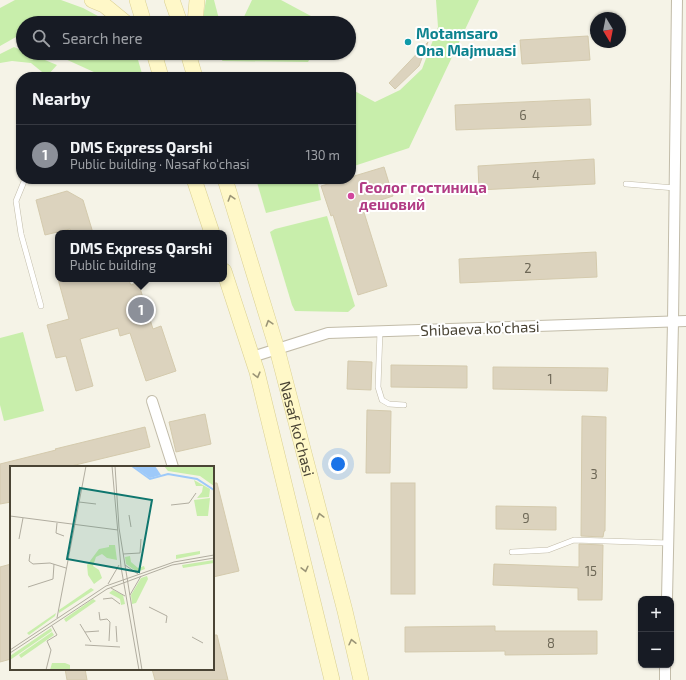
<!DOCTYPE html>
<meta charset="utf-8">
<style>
body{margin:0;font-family:"Exo 2",sans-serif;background:#20242c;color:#f1f3f6}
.controls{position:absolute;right:12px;bottom:12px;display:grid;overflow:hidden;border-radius:8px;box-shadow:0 1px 3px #0004}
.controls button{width:36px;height:36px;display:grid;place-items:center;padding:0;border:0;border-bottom:1px solid #363941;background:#171b24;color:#f1f3f6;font:20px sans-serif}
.compass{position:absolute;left:590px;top:12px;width:36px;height:36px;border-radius:50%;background:#171b24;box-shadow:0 1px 3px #0004;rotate:170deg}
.you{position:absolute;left:338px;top:464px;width:14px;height:14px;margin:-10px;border:3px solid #fff;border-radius:50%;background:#1a73e8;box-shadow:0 0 0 6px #1a73e833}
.badge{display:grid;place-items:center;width:26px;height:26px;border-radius:50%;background:#8c9099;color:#fff;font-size:13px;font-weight:700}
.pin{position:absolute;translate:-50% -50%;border:2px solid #fff;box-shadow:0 1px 4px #0006}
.popup{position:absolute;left:55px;top:230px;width:172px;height:52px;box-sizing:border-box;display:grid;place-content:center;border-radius:8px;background:#171b24;filter:drop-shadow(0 1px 3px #0005);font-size:13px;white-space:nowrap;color:#9ea1a6}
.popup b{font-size:15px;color:#f1f3f6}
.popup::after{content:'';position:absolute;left:50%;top:100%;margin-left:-8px;border:8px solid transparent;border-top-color:#171b24}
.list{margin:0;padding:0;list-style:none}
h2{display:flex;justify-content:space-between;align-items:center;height:52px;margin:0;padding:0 16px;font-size:17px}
h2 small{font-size:13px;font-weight:400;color:#9ea1a6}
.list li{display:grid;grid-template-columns:26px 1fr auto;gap:12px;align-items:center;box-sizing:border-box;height:60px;padding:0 16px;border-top:1px solid #363941}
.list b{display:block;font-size:15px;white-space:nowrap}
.list p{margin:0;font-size:13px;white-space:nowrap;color:#9ea1a6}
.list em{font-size:13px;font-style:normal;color:#9ea1a6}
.icon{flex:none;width:22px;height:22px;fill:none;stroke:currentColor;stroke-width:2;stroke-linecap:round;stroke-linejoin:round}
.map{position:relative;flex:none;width:686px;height:680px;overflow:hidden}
.search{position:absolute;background:#171b24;box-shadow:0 1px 3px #0004;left:16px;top:16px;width:340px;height:44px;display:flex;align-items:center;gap:10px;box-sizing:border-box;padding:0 14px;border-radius:22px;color:#9ea1a6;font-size:15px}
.panel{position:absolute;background:#171b24;box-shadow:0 1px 3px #0004;left:16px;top:72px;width:340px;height:112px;border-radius:16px}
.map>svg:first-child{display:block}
.green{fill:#c8eeab}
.building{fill:#dcd3be;stroke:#d4caad}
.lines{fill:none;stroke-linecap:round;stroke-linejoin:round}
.service-casing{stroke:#c2bca9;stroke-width:6}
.minor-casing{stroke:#c2bca9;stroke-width:12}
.secondary-casing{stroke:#dad092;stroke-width:16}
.service{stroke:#fff;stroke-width:5}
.minor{stroke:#fff;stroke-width:10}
.secondary{stroke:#fff8c8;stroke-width:15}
.oneway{stroke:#9b9577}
.culture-dot{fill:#0f9aa8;stroke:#fff;stroke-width:1.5}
.hotel-dot{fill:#d1479c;stroke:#fff;stroke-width:1.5}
.labels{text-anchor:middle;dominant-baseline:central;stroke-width:4;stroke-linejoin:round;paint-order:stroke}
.number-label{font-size:13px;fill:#6e6857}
.culture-label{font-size:15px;font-weight:bold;fill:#0d838f;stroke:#fff;text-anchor:start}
.hotel-label{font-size:15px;font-weight:bold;fill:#b23c85;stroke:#fff;text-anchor:start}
.street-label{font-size:15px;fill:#4a4435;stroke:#fff}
.inset-river{fill:none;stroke:#9dc9f9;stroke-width:2}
.inset-road{fill:none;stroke:#b1ada0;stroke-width:1}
.view{fill:#0f766e;fill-opacity:0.15;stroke:#0f766e;stroke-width:2}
.inset-edge{fill:none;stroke:#4a4435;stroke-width:2}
</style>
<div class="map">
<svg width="686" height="680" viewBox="0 0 686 680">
<rect width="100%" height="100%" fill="#f5f3e7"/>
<g class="green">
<polygon points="15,0 61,0 83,8 111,23 23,23 23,40 16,37 0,46 0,8"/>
<polygon points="206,0 214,0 220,23 202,23"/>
<polygon points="252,0 281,0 324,23 241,23"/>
<polygon points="436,0 479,0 409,148 351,167 351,89 375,102 400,90 422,69 438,27"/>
<polygon points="14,47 23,51 23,53 28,53 57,65 47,76 31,63 12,61 0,63 0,54"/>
<polygon points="52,53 136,53 143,77 98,77 96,73"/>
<polygon points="226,53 313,53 308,62 222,61"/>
<polygon points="322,72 330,77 226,77 225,74"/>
<polygon points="256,179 317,179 321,200 266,213"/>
<polygon points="327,216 355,306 348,312 295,311 292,305 270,232 275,229"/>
<polygon points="23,332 44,411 4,421 0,405 0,338"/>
</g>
<g class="building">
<polygon points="588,36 590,60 522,64 520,40"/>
<polygon points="428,42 419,66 395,89 389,83"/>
<polygon points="590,99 591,125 456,130 455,105"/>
<polygon points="594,159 595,184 479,190 478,166"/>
<polygon points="384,167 393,196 362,206 387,286 358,295 333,215 331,216 321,186 345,179 351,179 351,177"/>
<polygon points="67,191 83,200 93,233 71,233 70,229 45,235 36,200"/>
<polygon points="596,252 597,277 460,283 459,259"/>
<polygon points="58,279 128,279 131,285 138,282 153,329 161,326 176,371 146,381 130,333 120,336 118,328 80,339 93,386 76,391 66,356 56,358 47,325 69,319"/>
<polygon points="348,361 372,362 371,390 347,389"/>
<polygon points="391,365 467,366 467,388 391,387"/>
<polygon points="493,367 608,368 607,391 493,389"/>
<polygon points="367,410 391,411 390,473 366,473"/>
<polygon points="205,414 211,444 176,452 169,422"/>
<polygon points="582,416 606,417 605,531 604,531 603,537 581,536"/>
<polygon points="145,427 150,447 67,467 11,467 11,502 0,504 0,464 56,450 55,449"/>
<polygon points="213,483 217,483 239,571 213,577"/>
<rect x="391" y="483" width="24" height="111"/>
<polygon points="496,506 556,507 556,530 496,529"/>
<polygon points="579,544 603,545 602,600 578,600 578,588 493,585 494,564 579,567"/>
<polygon points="11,564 11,659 0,662 0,567"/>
<polygon points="495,626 495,631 597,631 597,654 505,655 505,651 405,652 405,627"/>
<polygon points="213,635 217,635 228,680 155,680 152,669 213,669"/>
<polygon points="65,669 85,669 87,680 67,680"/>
</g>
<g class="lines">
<g class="service-casing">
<g id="service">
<polyline points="25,179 16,201 21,234 41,306"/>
<polyline points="626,184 675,188"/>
<polyline points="380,331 378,387 382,400 389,404 404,405"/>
<polyline points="512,552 548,550 574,540 668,543"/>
</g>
</g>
<g class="minor-casing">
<g id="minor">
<polyline points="252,357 328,333 686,321"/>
<polyline points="152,401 173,467"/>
<polyline points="667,599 673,322 677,0"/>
<polyline points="665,680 665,665"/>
</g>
</g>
<g class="secondary-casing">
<g id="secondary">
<polyline points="92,0 104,5 126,23"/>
<polyline points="137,0 144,23"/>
<polyline points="172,0 180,23"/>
<polyline points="195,23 197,0"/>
<polyline points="154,53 161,77"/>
<polyline points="188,53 195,77"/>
<polyline points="194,179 212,233"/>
<path id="s1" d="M225 179 277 349 345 611 361 680"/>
<polyline points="224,271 257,372 332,680"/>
</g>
</g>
<use href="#service" class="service"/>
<use href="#minor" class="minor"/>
<use href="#secondary" class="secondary"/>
</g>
<defs><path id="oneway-chevron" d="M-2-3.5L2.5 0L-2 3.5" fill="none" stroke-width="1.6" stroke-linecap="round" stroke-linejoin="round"/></defs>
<g class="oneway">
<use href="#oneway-chevron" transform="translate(231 198) rotate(-107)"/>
<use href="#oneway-chevron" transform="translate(269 323) rotate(-107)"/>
<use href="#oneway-chevron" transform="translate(257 375) rotate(75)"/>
<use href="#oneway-chevron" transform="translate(320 516) rotate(-105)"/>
<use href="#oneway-chevron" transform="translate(305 569) rotate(76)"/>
<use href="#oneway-chevron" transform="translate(352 642) rotate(-103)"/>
</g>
<circle class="culture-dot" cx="408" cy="42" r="4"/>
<circle class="hotel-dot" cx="351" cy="196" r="4"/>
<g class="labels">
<g class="number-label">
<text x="523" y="115">6</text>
<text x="536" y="175">4</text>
<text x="528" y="268">2</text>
<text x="550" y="379">1</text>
<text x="594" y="474">3</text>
<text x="526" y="518">9</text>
<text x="591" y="571">15</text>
<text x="551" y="643">8</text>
</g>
<g class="culture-label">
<text x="416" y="33">Motamsaro<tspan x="416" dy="17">Ona Majmuasi</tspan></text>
</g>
<g class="hotel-label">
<text x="359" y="187">Геолог гостиница<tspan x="359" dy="17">дешовий</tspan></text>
</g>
<g class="street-label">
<text transform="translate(480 328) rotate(-2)">Shibaeva ko'chasi</text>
<text stroke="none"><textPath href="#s1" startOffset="260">Nasaf ko‘chasi</textPath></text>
</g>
</g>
<g transform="translate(10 466)">
<rect width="204" height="204" fill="#f5f3e7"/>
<path d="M154 0H204V20L190 10 158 5ZM184 14 200 23 199 31 187 32 192 26 193 20H186ZM200 32 198 50H187L184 34ZM99 79H105L107 94 97 92 92 88 86 91 83 100 89 104 92 112 84 118 78 109 77 99 89 83 99 81ZM190 85V88L166 93V89ZM120 90 121 96 128 102 134 100 135 103 127 106 116 98 115 91ZM204 94V97L173 102 172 99ZM137 110 138 113 126 137 122 138 121 129 131 112ZM81 122 84 124 49 147V144ZM103 124 113 129 115 138 111 139 110 133 99 127ZM83 133 86 135 56 156 54 153ZM46 147 45 150 19 169 17 167ZM41 162 42 165 0 194V190ZM42 166 44 169 11 192 9 189ZM42 197H55L60 199V203L40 204Z" fill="#c8eeab"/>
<path d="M123 0H145L151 9 140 12Z" fill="#9dc9f9"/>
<path class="inset-river" d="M122 0 140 13 158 8 187 13 204 24"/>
<path class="inset-road" d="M102 0 111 101 129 204M105 0 109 62 132 204M69 36 86 38M161 39 179 37 186 27M119 49 121 61M0 50 108 64M47 57 46 67 54 70M9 73 13 52M20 88 19 95 23 98 40 97 56 102M113 88 130 87 131 73M115 99 128 108M98 118 109 99M18 121 43 113 44 98M101 122 115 130M120 129 131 110M93 133 102 132 110 138M139 141 157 150 156 157M89 146 90 154 97 153 100 156 99 175M47 152 76 0M70 158 81 176M106 160 107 176M75 166 89 165M182 171 193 177M75 179 110 181M0 184 96 120 164 96 204 89M0 187 97 123 162 99 204 92M36 204 41 184 37 175 47 169 42 160"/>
<path class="view" d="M70 22 142 34 129 106 57 93Z"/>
<rect width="204" height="204" class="inset-edge"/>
</g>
</svg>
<div class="controls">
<button>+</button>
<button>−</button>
</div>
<svg class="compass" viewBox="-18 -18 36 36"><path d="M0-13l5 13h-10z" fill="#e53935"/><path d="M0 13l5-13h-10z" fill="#9ea1a6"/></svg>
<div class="you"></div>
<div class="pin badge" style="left:141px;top:310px">1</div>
<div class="popup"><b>DMS Express Qarshi</b>Public building</div>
<div class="search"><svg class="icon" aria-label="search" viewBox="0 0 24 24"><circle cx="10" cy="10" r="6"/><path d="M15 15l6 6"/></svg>Search here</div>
<section class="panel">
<h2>Nearby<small></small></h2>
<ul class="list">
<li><span class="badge">1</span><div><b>DMS Express Qarshi</b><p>Public building · Nasaf ko‘chasi</p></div><em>130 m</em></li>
</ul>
</section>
</div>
